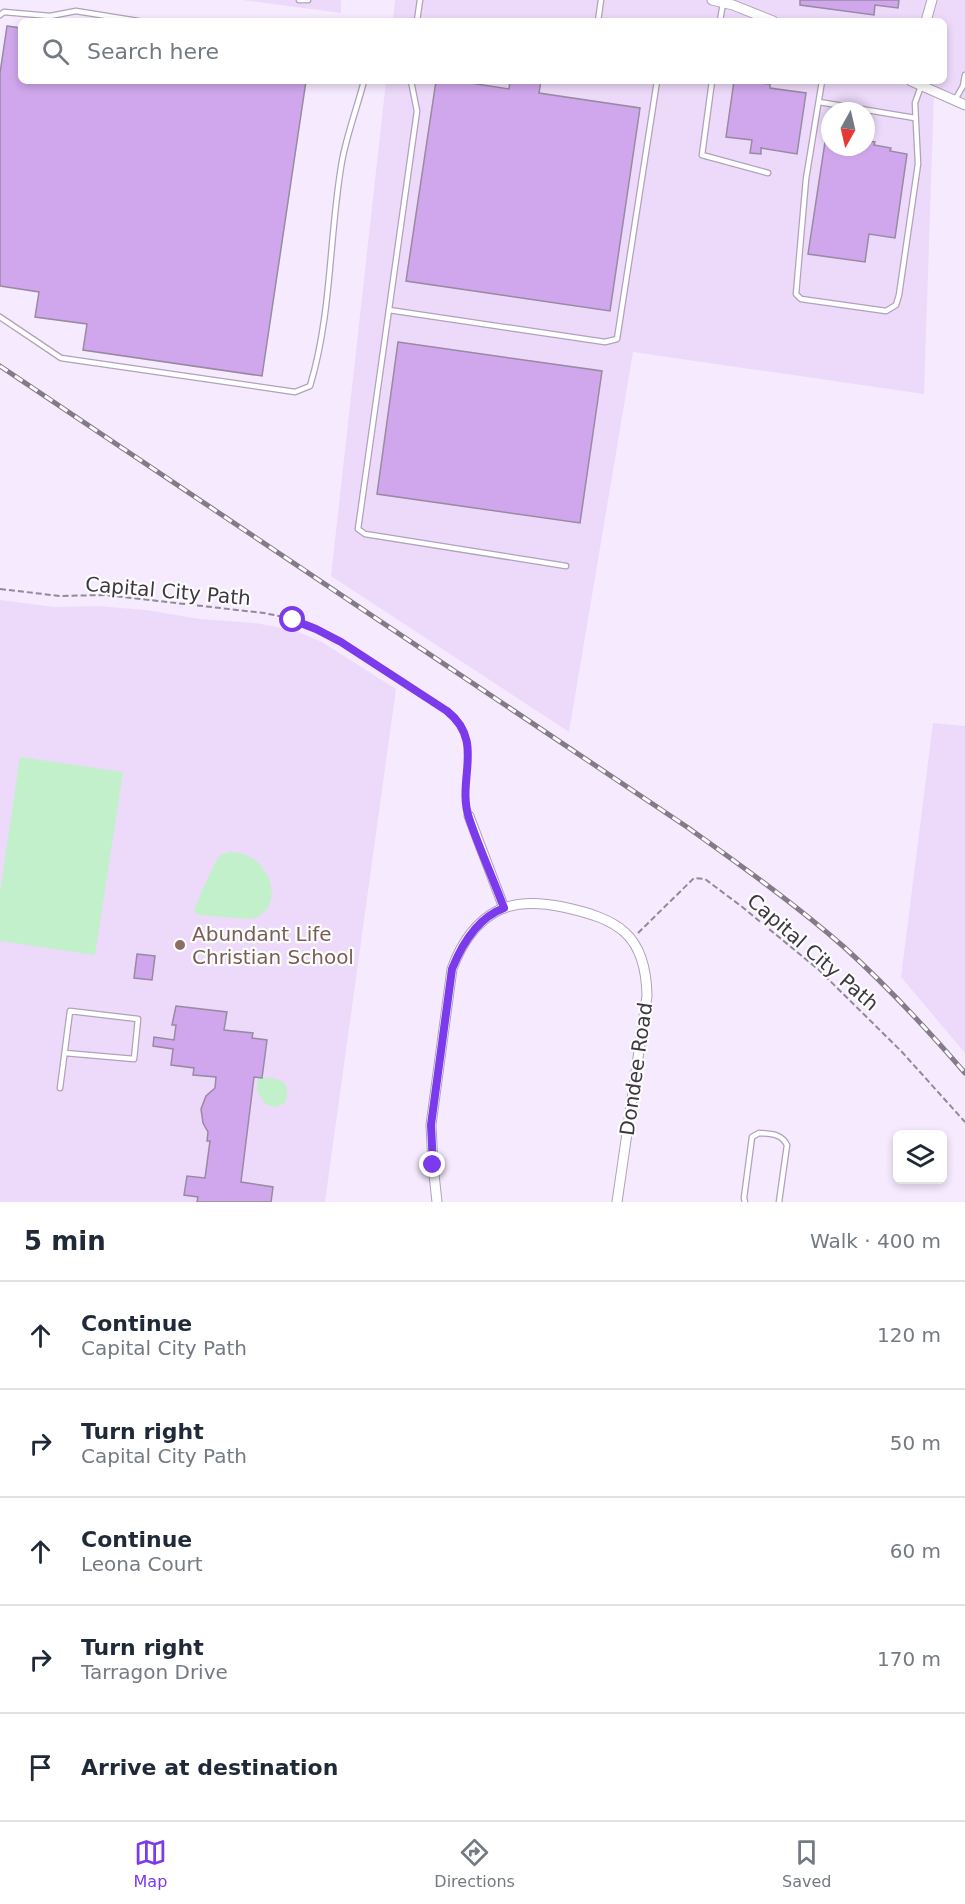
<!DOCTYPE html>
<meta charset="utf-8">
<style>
body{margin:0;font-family:"DejaVu Sans",sans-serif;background:#f2f2f3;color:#1f2937}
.controls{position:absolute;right:18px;bottom:18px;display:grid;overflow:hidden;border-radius:9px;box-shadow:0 3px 9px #0003}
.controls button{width:54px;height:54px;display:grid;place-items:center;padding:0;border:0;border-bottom:2px solid #e0e1e3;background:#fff;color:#1f2937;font:30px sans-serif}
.compass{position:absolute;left:821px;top:102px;width:54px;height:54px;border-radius:50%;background:#fff;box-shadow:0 3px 9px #0003;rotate:188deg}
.stop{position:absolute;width:18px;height:18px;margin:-14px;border:4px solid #7c3aed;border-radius:50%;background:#fff}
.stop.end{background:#7c3aed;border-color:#fff;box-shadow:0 2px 6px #0008}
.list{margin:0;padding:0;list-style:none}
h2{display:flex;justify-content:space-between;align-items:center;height:78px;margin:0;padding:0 24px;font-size:26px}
h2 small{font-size:20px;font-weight:400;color:#747a83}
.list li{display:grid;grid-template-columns:39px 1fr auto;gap:18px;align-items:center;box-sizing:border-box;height:108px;padding:0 24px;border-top:2px solid #e0e1e3}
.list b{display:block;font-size:22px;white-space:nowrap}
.list p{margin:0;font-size:20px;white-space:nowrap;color:#747a83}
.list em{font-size:20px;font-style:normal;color:#747a83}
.icon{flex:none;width:33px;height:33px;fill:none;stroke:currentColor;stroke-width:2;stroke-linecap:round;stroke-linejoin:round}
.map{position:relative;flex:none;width:965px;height:1202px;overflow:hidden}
.search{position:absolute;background:#fff;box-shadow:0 3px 9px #0003;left:18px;right:18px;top:18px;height:66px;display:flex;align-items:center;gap:15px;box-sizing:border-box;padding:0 21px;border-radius:9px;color:#747a83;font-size:22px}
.sheet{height:618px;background:#fff}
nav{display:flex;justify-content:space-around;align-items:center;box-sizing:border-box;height:84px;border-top:2px solid #e0e1e3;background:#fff;font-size:16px;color:#747a83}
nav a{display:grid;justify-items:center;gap:3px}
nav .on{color:#7c3aed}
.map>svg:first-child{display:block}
.built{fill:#eddafa;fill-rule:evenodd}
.green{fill:#c1f0cb}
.building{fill:#d0a7ec;stroke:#978aa1;stroke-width:1.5}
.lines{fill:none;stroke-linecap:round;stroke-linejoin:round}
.lane-casing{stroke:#b0a2ba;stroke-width:7}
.street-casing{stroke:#b0a2ba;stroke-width:11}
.path{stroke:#928997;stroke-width:2;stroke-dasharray:6 3;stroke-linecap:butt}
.lane{stroke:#fff;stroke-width:4.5}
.street{stroke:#fff;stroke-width:9}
.rail-casing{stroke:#837b88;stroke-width:5}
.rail{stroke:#fdfdfd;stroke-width:3;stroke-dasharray:9;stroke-linecap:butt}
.route{stroke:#7c3aed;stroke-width:8}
.education-dot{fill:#8d6e63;stroke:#fdfdfd;stroke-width:2}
.labels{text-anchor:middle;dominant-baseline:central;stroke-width:4.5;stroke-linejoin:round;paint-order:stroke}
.street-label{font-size:20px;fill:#3c3740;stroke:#fdfdfd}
.education-label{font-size:20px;fill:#785e54;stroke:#fdfdfd;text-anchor:start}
</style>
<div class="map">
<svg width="965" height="1202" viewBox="0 0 965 1202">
<rect width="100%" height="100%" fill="#f6eafe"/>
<g class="built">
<polygon points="242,0 341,0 341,13"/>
<path d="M395 0H965V105L934 92 924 394 633 352 569 732 331 576 386 81H944V21H393ZM830 111H866V147H830Z"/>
<polygon points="0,600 54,607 98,606 146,610 200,619 255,623 294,630 322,642 396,689 325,1202 0,1202"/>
<polygon points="933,723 965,726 965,1053 901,977"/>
</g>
<g class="green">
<polygon points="20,757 123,772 95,955 0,941 0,892"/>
<path d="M231 852C273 853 287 911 251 919L199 915 194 911C194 907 215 862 218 858 222 854 226 853 231 852Z"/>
<path d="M258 1077C277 1078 293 1079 285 1103L276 1107 265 1104 257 1091Z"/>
</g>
<g class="building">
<polygon points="800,0 899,0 898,8 875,5 874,15 800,5"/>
<polygon points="7,26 21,28 21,81 306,81 262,376 83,350 87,324 35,317 39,292 0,286 0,73"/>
<polygon points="436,81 457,81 509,89 510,81 541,81 539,93 640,108 610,311 406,281"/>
<polygon points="734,81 760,81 760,83 770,84 770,88 806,93 797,154 761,148 761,154 750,153 752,140 726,137"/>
<polygon points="867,141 875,142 874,145 891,148 890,151 907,154 895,238 869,234 865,262 808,254 825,142 830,143 830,147 866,147"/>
<polygon points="398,342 602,371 580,523 377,494"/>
<polygon points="137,954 155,956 152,980 134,978"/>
<polygon points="176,1006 227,1012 224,1030 253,1033 252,1038 267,1040 262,1078 254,1077 241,1182 273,1187 271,1202 197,1202 198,1197 184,1195 187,1176 205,1178 210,1141 207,1141 208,1132 203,1123 201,1109 206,1096 215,1088 216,1077 193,1075 194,1068 171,1065 173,1049 153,1046 154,1037 174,1040 176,1025 172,1025"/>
</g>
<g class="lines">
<g class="lane-casing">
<g id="lane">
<polyline points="299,0 308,0"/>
<polyline points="0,15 4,12 50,16 76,11 138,21"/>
<polyline points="417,21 420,0"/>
<polyline points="598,21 601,0"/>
<polyline points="720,21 723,3"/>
<polyline points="411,81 417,111 358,529 365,534 566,566"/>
<polyline points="712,81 702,155 768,173"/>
<polyline points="822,81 806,179 796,294 801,299 886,311 896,305 899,295 918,164 915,103 921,86"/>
<polyline points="955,100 963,86 965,75"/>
<polyline points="819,102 915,118"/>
<polyline points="389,310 605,342 617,339 657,81"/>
<path d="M0 317 61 358 295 392 310 386C332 314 329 235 342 161 347 134 357 108 364 81"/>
<polyline points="60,1088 70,1011 138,1019 134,1059 65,1053"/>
<path d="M745 1202 744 1198 752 1137 759 1133C770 1134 781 1133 787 1145L779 1202"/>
</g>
</g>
<g class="street-casing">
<g id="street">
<polyline points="712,0 733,5 773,21"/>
<polyline points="926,21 932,0"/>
<polyline points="911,81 965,105"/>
<polyline points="469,816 504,908"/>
<path d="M437 1202 433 1165 431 1125 452 969C461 944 475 922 499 910 518 901 544 903 563 907 618 919 646 934 647 996L617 1202"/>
</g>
</g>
<g class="path">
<path d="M0 589 60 596 105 595 264 613 279 616 303 623 328 635 447 711C481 738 463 771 468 808"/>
<polyline points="638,933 694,878 705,879 741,906 819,970 902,1052 965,1122"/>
</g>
<use href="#lane" class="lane"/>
<use href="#street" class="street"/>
<g class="rail-casing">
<path id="rail" d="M0 366 687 827C740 865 794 903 844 947 887 986 927 1029 965 1073"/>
</g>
<use href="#rail" class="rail"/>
</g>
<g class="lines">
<path class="route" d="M293 620 316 629 341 642 447 711C486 742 456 779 469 818 479 848 493 878 504 908 477 918 462 944 452 969L431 1125 433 1165"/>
</g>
<circle class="education-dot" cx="180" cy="945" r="6"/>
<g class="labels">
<g class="street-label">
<text transform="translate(168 591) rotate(5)">Capital City Path</text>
<text transform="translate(813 952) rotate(41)">Capital City Path</text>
<text transform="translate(636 1069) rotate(-82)">Dondee Road</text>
</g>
<g class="education-label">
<text x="192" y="934">Abundant Life<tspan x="192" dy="23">Christian School</tspan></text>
</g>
</g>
</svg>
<div class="controls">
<button><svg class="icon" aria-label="layers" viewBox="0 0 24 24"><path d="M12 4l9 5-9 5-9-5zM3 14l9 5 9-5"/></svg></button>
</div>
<svg class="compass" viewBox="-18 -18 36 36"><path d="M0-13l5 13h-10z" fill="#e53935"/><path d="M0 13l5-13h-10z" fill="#747a83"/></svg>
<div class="stop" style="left:293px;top:620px"></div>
<div class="stop end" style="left:433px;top:1165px"></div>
<div class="search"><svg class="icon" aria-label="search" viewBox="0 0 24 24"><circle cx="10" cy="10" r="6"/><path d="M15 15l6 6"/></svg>Search here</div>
</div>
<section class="sheet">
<h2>5 min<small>Walk · 400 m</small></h2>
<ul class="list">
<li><svg class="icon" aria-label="ahead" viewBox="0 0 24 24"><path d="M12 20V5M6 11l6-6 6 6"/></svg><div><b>Continue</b><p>Capital City Path</p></div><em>120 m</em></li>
<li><svg class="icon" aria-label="right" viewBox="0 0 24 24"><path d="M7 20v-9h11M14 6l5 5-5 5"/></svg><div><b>Turn right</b><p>Capital City Path</p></div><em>50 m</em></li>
<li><svg class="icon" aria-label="ahead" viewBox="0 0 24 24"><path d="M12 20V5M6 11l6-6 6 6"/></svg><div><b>Continue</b><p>Leona Court</p></div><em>60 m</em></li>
<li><svg class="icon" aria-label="right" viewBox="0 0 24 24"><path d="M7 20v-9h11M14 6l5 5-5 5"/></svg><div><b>Turn right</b><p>Tarragon Drive</p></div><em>170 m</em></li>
<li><svg class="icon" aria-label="arrive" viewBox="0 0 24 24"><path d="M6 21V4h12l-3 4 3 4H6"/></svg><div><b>Arrive at destination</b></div></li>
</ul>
</section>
<nav>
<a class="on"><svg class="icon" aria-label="map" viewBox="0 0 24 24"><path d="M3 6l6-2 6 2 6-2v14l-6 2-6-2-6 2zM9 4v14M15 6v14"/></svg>Map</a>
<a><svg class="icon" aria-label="directions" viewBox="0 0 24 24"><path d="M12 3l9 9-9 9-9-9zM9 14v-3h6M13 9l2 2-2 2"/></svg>Directions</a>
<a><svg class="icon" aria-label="saved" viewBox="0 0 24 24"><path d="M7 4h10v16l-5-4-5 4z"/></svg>Saved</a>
</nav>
